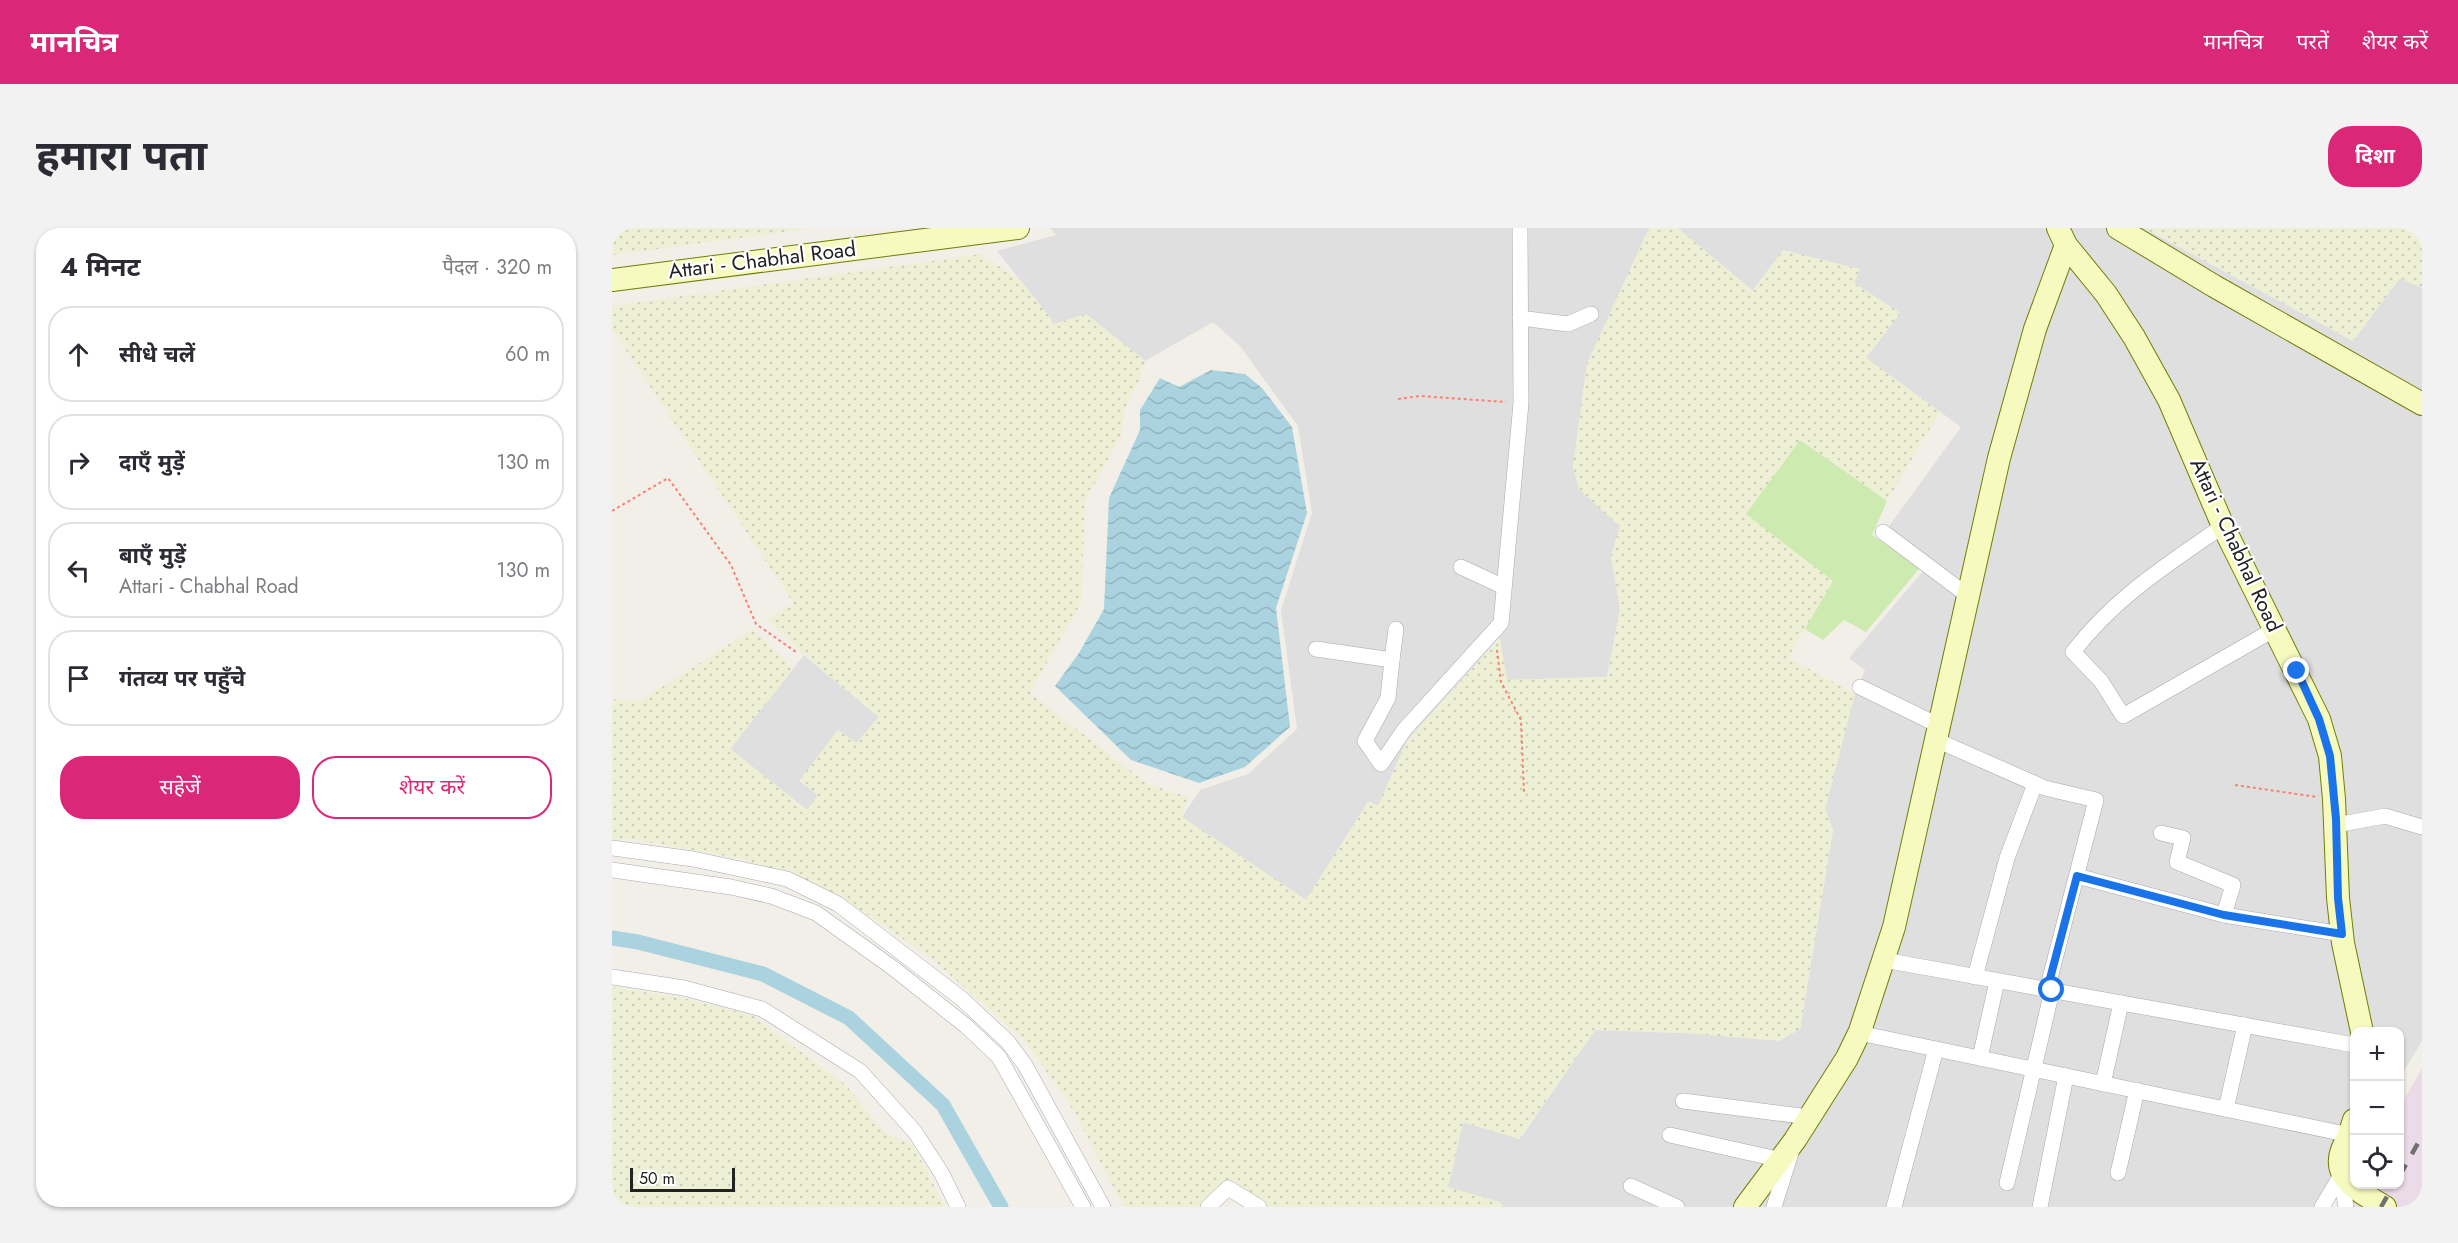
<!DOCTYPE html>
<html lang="hi">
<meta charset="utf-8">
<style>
body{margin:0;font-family:Jost,"Noto Sans Devanagari",sans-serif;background:#f2f2f3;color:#2b2b33}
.controls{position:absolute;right:18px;bottom:18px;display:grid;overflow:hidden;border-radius:12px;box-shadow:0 2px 4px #0004}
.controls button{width:54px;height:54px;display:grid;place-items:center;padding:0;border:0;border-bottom:2px solid #e1e1e2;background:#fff;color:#2b2b33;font:30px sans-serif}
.scale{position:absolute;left:18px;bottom:15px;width:105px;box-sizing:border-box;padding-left:6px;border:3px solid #222;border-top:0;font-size:16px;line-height:21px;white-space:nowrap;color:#222;-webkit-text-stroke:4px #fff;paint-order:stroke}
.stop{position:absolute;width:18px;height:18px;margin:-14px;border:4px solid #1a73e8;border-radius:50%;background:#fff}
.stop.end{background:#1a73e8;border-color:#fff;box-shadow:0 2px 6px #0008}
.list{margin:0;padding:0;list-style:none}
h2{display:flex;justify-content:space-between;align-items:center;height:78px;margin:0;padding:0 24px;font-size:26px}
h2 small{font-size:20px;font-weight:400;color:#7c7c81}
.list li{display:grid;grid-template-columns:39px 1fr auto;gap:18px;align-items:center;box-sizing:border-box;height:96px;margin:0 12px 12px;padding:0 12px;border:2px solid #e1e1e2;border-radius:24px}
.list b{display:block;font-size:22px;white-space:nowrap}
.list p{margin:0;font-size:20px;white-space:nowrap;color:#7c7c81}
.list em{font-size:20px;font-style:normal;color:#7c7c81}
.actions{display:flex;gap:12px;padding:18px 24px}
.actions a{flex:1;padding:14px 0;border:2px solid #db2777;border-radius:24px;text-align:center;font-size:21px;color:#db2777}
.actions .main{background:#db2777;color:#fff}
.icon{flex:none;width:33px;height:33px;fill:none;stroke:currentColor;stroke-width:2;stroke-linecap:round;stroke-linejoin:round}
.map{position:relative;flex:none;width:1810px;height:979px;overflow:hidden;border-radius:24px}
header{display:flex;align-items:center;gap:36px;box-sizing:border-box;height:84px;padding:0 30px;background:#db2777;color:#fff}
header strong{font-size:28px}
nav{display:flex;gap:33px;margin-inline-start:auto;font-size:21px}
.intro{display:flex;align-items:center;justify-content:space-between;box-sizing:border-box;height:144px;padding:0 36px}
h1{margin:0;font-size:42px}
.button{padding:15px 27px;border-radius:24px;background:#db2777;color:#fff;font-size:21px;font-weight:700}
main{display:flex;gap:36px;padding:0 36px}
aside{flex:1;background:#fff;border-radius:24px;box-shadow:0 2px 4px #0004}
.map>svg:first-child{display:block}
.residential{fill:#e0dfdf}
.railway{fill:#ebdbe8}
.farmland{fill:url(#farmland-dots)}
.grass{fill:#cdebb0}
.water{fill:url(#water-waves)}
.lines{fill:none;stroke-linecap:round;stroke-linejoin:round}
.canal{stroke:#aad3df;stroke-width:15}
.street-casing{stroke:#a9a9a9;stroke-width:16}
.secondary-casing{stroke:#707d05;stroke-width:24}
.path{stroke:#fa8072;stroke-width:2;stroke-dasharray:3 3;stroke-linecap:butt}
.street{stroke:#fff;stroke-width:15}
.secondary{stroke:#f7fabf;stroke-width:22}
.rail{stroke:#707070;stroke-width:4.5;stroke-dasharray:12 12;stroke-linecap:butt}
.route{stroke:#1a73e8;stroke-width:8}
.labels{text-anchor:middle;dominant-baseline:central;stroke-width:4.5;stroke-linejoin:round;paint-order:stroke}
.street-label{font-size:21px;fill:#222;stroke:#fff}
</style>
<header>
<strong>मानचित्र</strong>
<nav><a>मानचित्र</a><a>परतें</a><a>शेयर करें</a></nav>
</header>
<div class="intro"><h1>हमारा पता</h1><a class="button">दिशा</a></div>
<main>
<aside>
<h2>4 मिनट<small>पैदल · 320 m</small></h2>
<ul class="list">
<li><svg class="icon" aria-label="ahead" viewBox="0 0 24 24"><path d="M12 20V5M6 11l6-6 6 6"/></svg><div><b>सीधे चलें</b></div><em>60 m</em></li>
<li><svg class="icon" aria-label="right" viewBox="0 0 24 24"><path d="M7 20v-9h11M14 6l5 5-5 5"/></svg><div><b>दाएँ मुड़ें</b></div><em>130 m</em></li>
<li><svg class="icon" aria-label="left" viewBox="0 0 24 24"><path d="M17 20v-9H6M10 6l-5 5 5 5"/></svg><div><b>बाएँ मुड़ें</b><p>Attari - Chabhal Road</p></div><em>130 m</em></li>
<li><svg class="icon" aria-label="arrive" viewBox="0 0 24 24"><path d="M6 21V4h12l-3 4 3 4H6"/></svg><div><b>गंतव्य पर पहुँचे</b></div></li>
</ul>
<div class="actions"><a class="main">सहेजें</a><a>शेयर करें</a></div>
</aside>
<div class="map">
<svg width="1810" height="979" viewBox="0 0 1810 979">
<defs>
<pattern id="farmland-dots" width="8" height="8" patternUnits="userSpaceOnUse" patternTransform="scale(1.5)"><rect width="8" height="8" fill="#eef0d5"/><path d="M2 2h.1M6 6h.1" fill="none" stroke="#ccceb7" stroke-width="1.8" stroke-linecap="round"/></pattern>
<pattern id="water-waves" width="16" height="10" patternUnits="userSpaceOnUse" patternTransform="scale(1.5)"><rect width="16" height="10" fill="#aad3df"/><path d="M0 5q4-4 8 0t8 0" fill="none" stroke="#92b5bf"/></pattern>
</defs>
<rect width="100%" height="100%" fill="#f2efe9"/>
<g class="residential">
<polygon points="438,0 1037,0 975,136 961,239 967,261 1009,299 999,327 1008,382 995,449 895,452 887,410 795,513 766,578 756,574 694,672 570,589 588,562 636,546 685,501 669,382 700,285 686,198 628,118 601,94 533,133 474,86 443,96 385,23 444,7"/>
<polygon points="1066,0 1532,0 1741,113 1788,50 1810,60 1810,813 1788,849 1788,804 1742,804 1742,921 1707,979 890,979 891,976 836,960 851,894 908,911 983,802 1073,805 1188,801 1221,602 1213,581 1243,465 1253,442 1237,430 1318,335 1275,301 1349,199 1254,130 1288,85 1242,55 1247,42 1141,63"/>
<polygon points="192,427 267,489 244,516 226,502 188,553 207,567 195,582 118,521"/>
</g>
<polygon class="railway" points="1810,840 1810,979 1731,979 1743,957 1788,956 1788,879"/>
<g class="farmland">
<polygon points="0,0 200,0 0,27"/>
<polygon points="1037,0 1066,0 1140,63 1171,22 1248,41 1242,55 1288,85 1254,130 1328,184 1275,273 1188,212 1221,354 1176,430 1243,465 1213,581 1221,601 1188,801 1167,813 1073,805 983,802 907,911 851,894 836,959 891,975 890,979 657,979 614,952 589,979 512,979 457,875 412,812 320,731 223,665 130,631 19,611 0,612 0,471 28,473 141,401 181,441 118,521 195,582 206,567 187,553 226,502 244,515 267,489 201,435 155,392 182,376 0,101 0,78 369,26 410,54 443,96 474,86 533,133 528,150 513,181 509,208 473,273 469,375 418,465 536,556 576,569 570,589 694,672 757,573 766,578 795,513 888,410 895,452 995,449 1008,382 999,327 1008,299 967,261 961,239 975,136"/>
<polygon points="1532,0 1810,0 1810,60 1788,50 1741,113"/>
<polygon points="0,759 71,770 140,787 234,857 273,905 301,917 333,979 0,979"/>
</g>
<polygon class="grass" points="1188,212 1275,273 1260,307 1308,340 1254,404 1232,392 1211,412 1193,401 1221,353 1134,286"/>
<polygon class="water" points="599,142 633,146 650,160 680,199 695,285 664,380 678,499 633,539 587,555 519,532 443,458 467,425 492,381 497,270 528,202 528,182 548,150 567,159"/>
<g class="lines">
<polyline class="canal" points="0,710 26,714 151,746 237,790 331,877 389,979"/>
<g class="street-casing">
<g id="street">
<polyline points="908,90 956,96 979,86"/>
<path d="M1611 298C1556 336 1502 370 1461 424L1489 453 1511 488 1663 401"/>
<polyline points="1271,304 1355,367"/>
<polyline points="849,339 892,359"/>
<polyline points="704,421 780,432 776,470 753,513 769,536 792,502 889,395 909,175 908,0"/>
<polyline points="780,432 784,401"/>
<polyline points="1248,459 1326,497"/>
<polyline points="1322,511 1433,560 1484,572 1435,762"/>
<polyline points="1724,597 1773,588 1810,599"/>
<polyline points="1549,605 1571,610 1565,634 1621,657 1612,687"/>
<polyline points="0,620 81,631 175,651 226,676 350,771 396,814 413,837 491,979"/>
<polyline points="0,642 119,659 159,668 204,685 281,740 354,798 387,829 471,979"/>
<polyline points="1465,648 1612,687 1730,706"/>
<polyline points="1272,732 1742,817"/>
<polyline points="0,749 72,760 150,781 248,843 303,904 330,946 346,979"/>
<polyline points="1363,749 1395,630 1423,556"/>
<polyline points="1247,805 1738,907"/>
<polyline points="1368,830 1385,753"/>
<polyline points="1491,856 1509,775"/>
<polyline points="1071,873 1197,889"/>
<polyline points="1614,881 1633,797"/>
<polyline points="1058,907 1169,932"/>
<polyline points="1506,945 1525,862"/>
<polyline points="1729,947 1734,979"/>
<polyline points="1395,955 1440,763"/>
<polyline points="1019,958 1065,979"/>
<polyline points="596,979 616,960 647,979"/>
<polyline points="1162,979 1179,925"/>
<polyline points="1282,979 1324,821"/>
<polyline points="1428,979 1454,848"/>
<polyline points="1710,979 1729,947"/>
</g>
</g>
<g class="secondary-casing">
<g id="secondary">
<polyline points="1446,0 1454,17 1494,66 1522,109 1557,172 1611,298 1707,491 1718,528 1722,571 1726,670 1731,715 1750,804"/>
<polyline points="1506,0 1602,58 1810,176"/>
<polyline points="0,52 406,0"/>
<path d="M1742 892C1739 903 1734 912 1730 922 1719 952 1752 966 1773 979"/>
<polyline points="1133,979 1183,912 1235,830 1248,803 1282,699 1387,230 1423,101 1454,17"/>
</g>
</g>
<g class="path">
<polyline points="786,171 808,168 894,174"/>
<polyline points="0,283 56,250 119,337 144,396 184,424"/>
<polyline points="885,422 889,454 909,492 912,565"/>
<polyline points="1623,557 1705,569"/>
</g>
<use href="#street" class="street"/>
<use href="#secondary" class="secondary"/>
<g class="rail">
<polyline points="1788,947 1810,908"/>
<polyline points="1769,979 1782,956"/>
</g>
</g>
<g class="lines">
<polyline class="route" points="1440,762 1435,762 1465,648 1612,687 1730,706 1726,670 1724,591 1718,528 1707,491 1685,443"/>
</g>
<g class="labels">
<g class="street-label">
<text transform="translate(150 32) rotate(-7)">Attari - Chabhal Road</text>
<text transform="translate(1624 317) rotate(65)">Attari - Chabhal Road</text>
</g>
</g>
</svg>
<div class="controls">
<button>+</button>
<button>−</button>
<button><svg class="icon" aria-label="locate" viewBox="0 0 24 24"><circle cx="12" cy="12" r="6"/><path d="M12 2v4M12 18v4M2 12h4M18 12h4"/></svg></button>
</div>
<div class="scale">50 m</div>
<div class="stop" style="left:1440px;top:762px"></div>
<div class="stop end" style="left:1685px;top:443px"></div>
</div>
</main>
